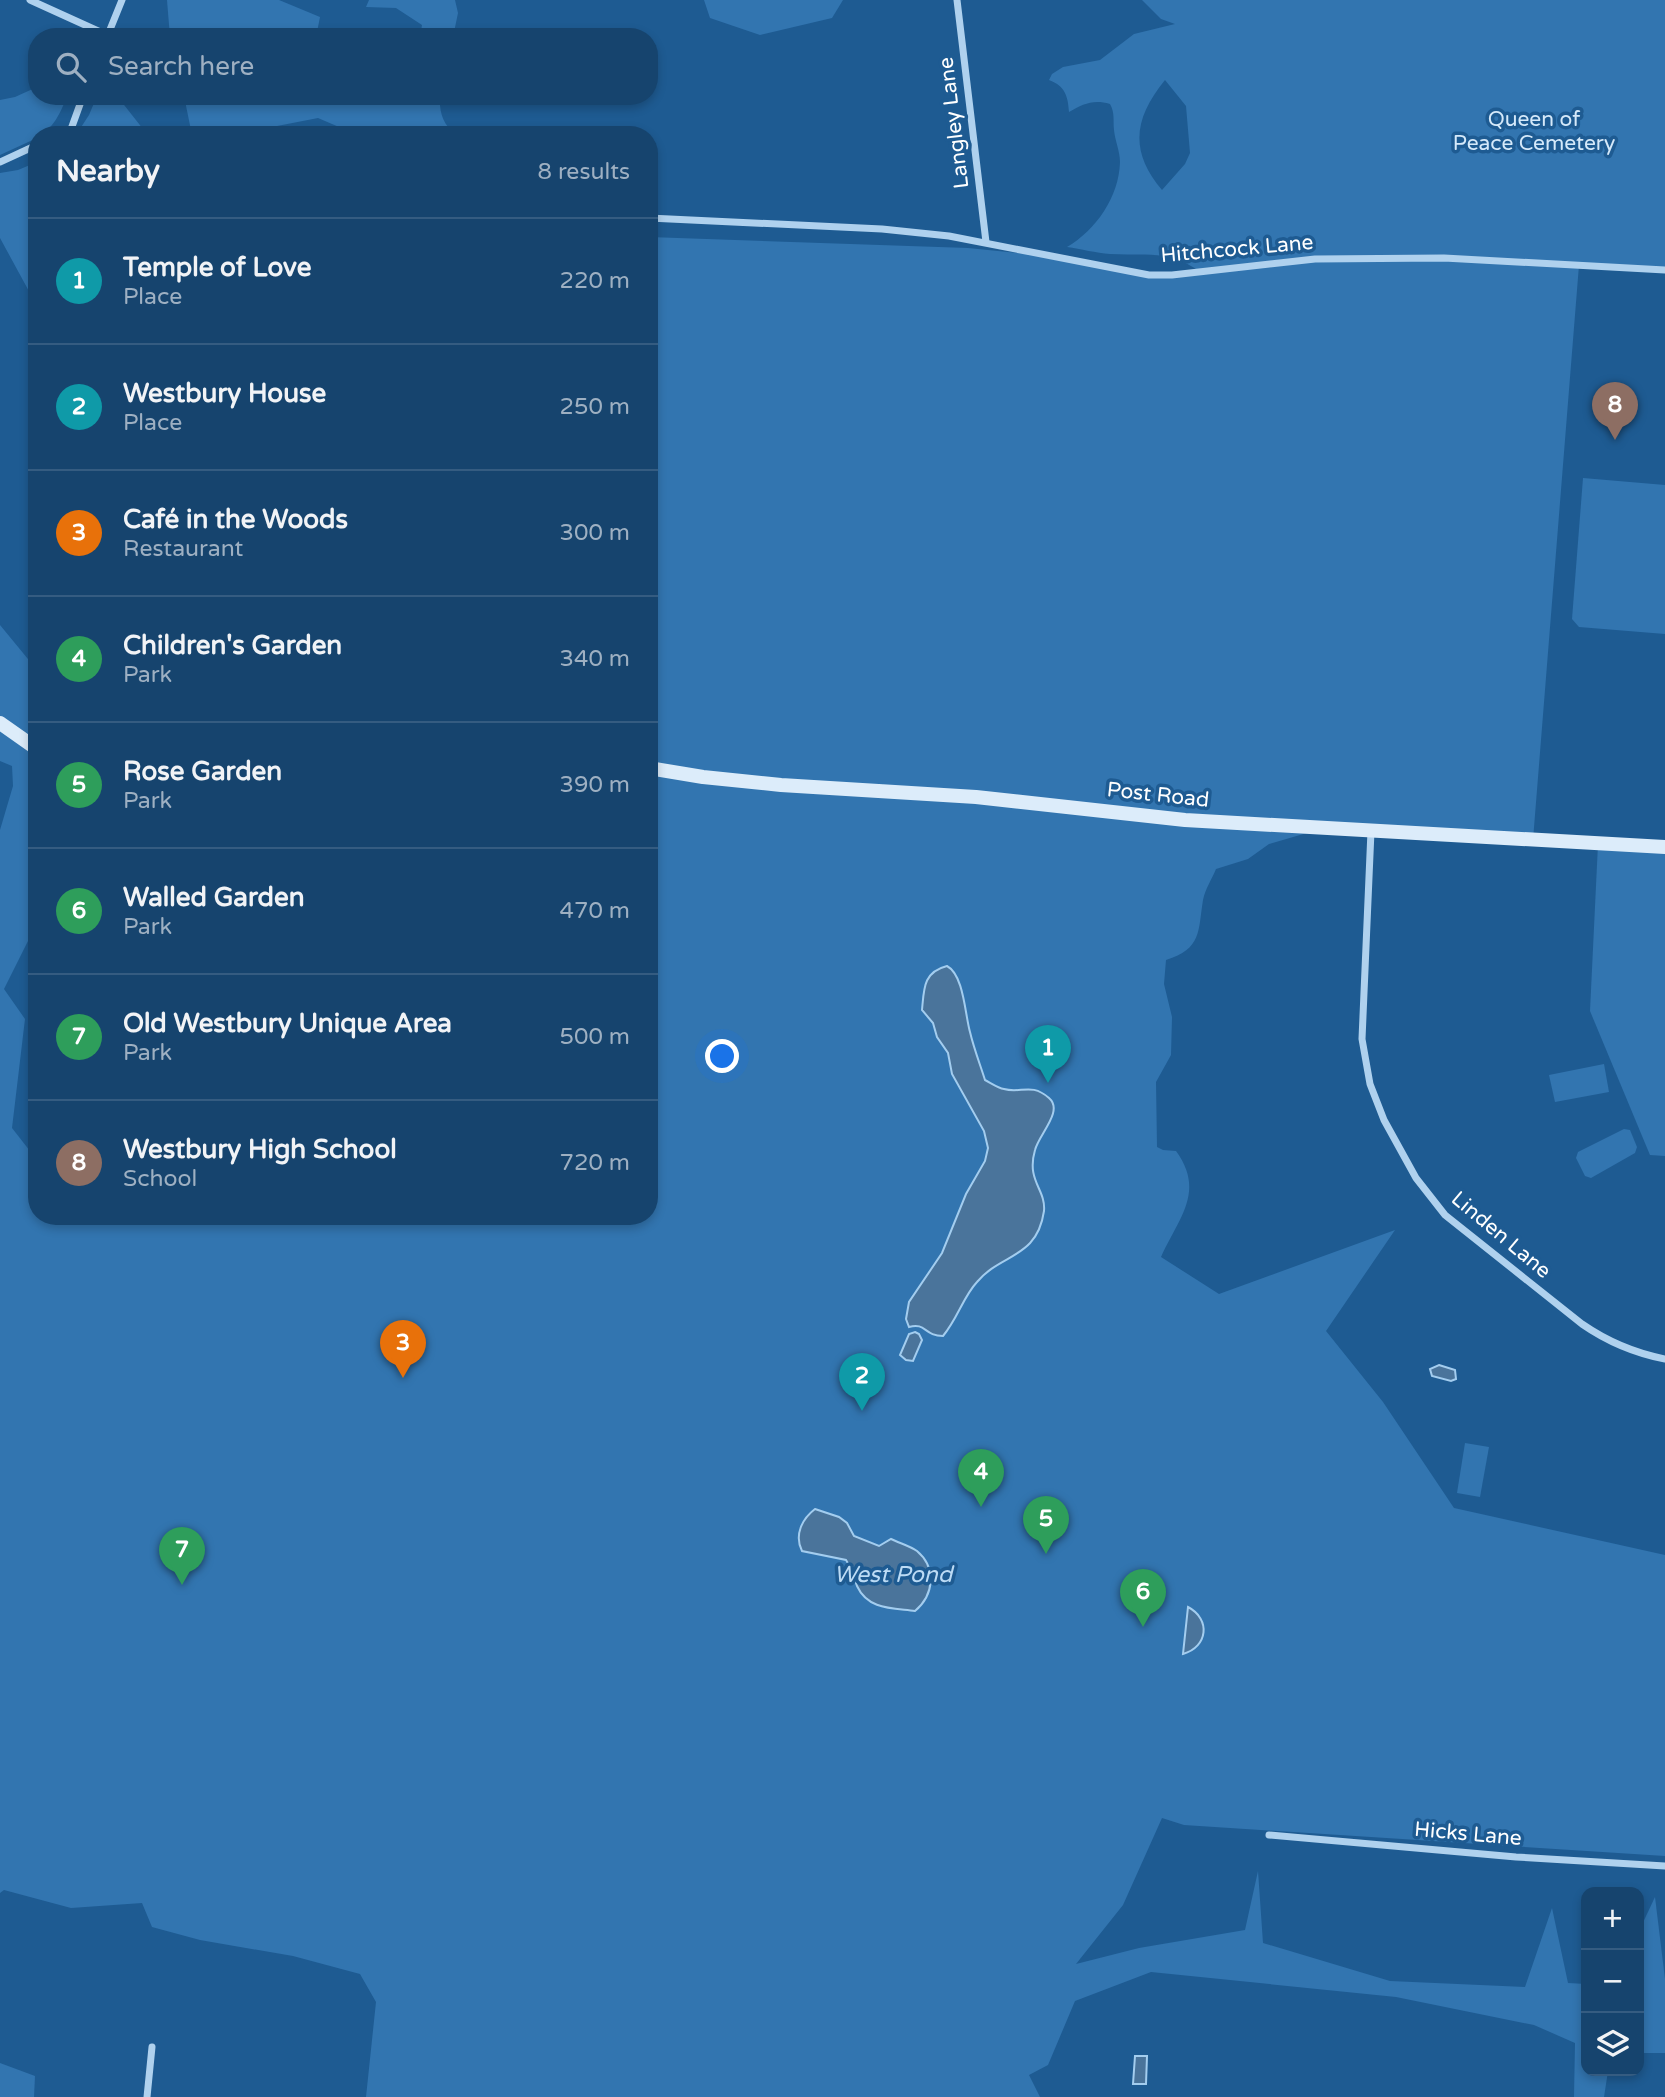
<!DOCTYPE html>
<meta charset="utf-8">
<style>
body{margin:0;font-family:"Varela Round",sans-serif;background:#234e76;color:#f1f3f6}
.controls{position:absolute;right:21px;bottom:21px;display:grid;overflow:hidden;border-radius:14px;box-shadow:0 4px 10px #0003}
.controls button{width:63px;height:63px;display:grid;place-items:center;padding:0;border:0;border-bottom:2px solid #355c81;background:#16446e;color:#f1f3f6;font:35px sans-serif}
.you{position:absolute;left:723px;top:1057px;width:24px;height:24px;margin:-18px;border:5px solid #fff;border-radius:50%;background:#1a73e8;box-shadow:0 0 0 10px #1a73e833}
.badge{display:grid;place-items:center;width:46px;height:46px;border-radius:50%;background:#bca0f2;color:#fff;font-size:23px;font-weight:700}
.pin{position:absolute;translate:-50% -58px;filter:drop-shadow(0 2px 4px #0008)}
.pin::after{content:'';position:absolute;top:37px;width:24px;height:21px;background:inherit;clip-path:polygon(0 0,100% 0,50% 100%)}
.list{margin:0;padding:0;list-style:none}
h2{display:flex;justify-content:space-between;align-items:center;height:91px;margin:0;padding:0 28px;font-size:30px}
h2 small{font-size:23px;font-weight:400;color:#9eb0c2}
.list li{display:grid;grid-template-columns:46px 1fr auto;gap:21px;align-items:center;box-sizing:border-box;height:126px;padding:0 28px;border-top:2px solid #355c81}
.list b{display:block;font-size:26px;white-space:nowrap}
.list p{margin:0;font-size:23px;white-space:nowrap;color:#9eb0c2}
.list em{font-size:23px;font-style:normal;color:#9eb0c2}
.icon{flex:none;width:38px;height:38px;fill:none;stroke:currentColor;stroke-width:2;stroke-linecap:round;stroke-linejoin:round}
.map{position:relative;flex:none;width:1665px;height:2097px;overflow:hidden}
.search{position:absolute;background:#16446e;box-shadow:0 4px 10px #0003;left:28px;top:28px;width:630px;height:77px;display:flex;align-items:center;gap:18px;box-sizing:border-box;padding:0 24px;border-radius:28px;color:#9eb0c2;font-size:26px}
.panel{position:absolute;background:#16446e;box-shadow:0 4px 10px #0003;left:28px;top:126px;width:630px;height:1099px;border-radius:28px}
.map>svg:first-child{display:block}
.green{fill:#3275b0;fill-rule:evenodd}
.water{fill:#4a749b;stroke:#a3cdef;stroke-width:2}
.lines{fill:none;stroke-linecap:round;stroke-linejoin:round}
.street{stroke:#afd1ee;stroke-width:7}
.secondary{stroke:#dcecfa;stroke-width:14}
.labels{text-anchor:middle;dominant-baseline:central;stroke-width:7;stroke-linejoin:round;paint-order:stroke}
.park-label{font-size:21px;fill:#d5e9fa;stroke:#1e5b92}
.street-label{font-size:21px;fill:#fff;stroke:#1e5b92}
.water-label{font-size:23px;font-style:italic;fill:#bcdbf5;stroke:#1e5b92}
</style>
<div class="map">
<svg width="1665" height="2097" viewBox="0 0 1665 2097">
<rect width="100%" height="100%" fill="#1e5b92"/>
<g class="green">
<polygon points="167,0 279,0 320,17 316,37 170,37"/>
<polygon points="369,0 455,0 458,13 453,37 420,37 422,25 396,8 366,7"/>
<polygon points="704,0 843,0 832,18 760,35 710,18"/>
<path d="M1142 0H1665V270L1579 265 1533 840 1324 828 1269 844 1248 859 1216 869C1212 879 1205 889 1203 900 1198 931 1202 949 1166 960L1164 984 1172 1017 1171 1055 1156 1082 1157 1147 1163 1150 1176 1151C1206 1192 1178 1219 1161 1257L1219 1294 1395 1230 1326 1331 1383 1402 1454 1508 1665 1555V1856L1184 1825 1162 1818 1123 1905 1076 1964 1139 1948 1245 1930 1258 1871 1263 1943 1390 1981 1525 1987 1552 1908 1568 1983 1586 1984V2071H1608L1604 2097H1574L1575 2043 1534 2025 1396 1997 1151 1972 1075 2001 1048 2065 1029 2075 1040 2097H366L376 2002 360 1974 293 1956 200 1940 152 1927 142 1903 71 1908 4 1890 0 1893V830L13 786 12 766 0 761V625L37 670V935L30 937 4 989 25 1019 12 1128 37 1160V1216H649V237L968 248 1039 255 1149 275 1199 271C1168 249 1145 256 1110 254 1096 253 1081 249 1067 247 1096 230 1119 197 1120 162 1120 151 1115 141 1114 130 1113 120 1115 113 1110 104 1093 99 1083 104 1069 112 1068 96 1065 86 1049 80L1052 74 1063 67 1100 60 1134 34 1175 24 1161 19ZM1165 80 1186 106 1190 153 1185 164 1162 190C1129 151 1134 118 1165 80Z"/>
<path d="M37 87V96H48L46 102 68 96C60 111 54 131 37 135V138L0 155V100L15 97Z"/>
<polygon points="97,96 117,96 143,129 157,135 76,135 89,115"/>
<path d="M184 96H440C439 113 443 123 455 135H328L339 127 318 118 272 127 266 135H192Z"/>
<polygon points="37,162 37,306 0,238 0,173 18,170"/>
<polygon points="1583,478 1665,485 1665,634 1579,627 1572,619"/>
<polygon points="1598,844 1665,847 1665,1156 1650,1155 1590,1011"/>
<polygon points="1604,1064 1609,1092 1555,1102 1549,1075"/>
<polygon points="1624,1129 1630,1130 1637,1147 1635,1153 1591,1178 1585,1176 1576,1158 1578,1152"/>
<polygon points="1465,1443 1489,1447 1480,1497 1457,1493"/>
<polygon points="1655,1897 1665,1979 1665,2053 1639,2053 1639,1931"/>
<polygon points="0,2063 35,2076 34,2097 0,2097"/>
</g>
<g class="water">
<path d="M947 966C964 975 965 1015 970 1032 974 1049 980 1064 985 1080 991 1083 998 1088 1004 1089 1021 1094 1031 1082 1049 1098 1064 1111 1039 1134 1035 1150 1026 1181 1046 1189 1044 1211 1037 1259 1001 1253 977 1282 963 1297 958 1318 943 1336 924 1336 926 1322 909 1327L906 1319 909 1302 942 1253 966 1194 985 1161 988 1148 984 1131 952 1074 948 1053 937 1037 933 1023 922 1010C924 989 923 972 947 966Z"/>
<polygon points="915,1332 919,1334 922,1340 913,1361 906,1360 900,1355 909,1334"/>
<polygon points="1439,1365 1455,1370 1456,1379 1451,1381 1432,1376 1430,1369"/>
<path d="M815 1509 839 1517 847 1523 854 1536 879 1546 891 1539C899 1543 910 1546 917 1551 937 1568 934 1595 915 1611 893 1608 868 1610 857 1586 853 1576 852 1569 846 1560L802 1551C794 1535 802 1519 815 1509Z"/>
<path d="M1188 1607C1211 1619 1208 1647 1183 1654Z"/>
<polygon points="1135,2056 1147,2056 1146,2084 1133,2084"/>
</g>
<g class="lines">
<g class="street">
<polyline points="30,0 107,35"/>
<polyline points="957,0 986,242"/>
<polyline points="107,37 122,0"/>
<polyline points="70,132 83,96"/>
<polyline points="62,135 70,132 84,135"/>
<polyline points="0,162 37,145"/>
<polyline points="649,218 882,229 949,236 1149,275 1172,275 1315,259 1444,258 1665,270"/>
<path d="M1371 831 1362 1039 1370 1084 1384 1120 1416 1178 1445 1215 1582 1324C1608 1342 1634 1353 1665 1359"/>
<polyline points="1269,1835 1516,1857 1665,1866"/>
<polyline points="147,2097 152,2047"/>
</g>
<g class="secondary">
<polyline points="0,723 37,749"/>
<polyline points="649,768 703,777 781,785 976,797 1185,820 1665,847"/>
</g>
</g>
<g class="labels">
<g class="park-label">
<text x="1534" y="119">Queen of<tspan x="1534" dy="24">Peace Cemetery</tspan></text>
</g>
<g class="street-label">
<text transform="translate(954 123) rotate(-97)">Langley Lane</text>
<text transform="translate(1237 249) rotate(-5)">Hitchcock Lane</text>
<text transform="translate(1158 795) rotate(6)">Post Road</text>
<text transform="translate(1501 1235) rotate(40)">Linden Lane</text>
<text transform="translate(1468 1834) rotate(5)">Hicks Lane</text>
</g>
<g class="water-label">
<text x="893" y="1575">West Pond</text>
</g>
</g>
</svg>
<div class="controls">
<button>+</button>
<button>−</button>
<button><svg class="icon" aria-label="layers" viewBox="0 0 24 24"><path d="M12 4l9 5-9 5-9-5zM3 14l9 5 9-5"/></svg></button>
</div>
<div class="you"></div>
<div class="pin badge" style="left:1048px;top:1083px;background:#0f9aa8">1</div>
<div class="pin badge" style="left:862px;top:1411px;background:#0f9aa8">2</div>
<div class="pin badge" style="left:403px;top:1378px;background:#e8710a">3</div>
<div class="pin badge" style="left:981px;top:1507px;background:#2e9e5b">4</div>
<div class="pin badge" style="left:1046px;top:1554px;background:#2e9e5b">5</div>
<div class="pin badge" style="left:1143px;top:1627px;background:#2e9e5b">6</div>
<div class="pin badge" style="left:182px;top:1585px;background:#2e9e5b">7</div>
<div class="pin badge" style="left:1615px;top:440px;background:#8d6e63">8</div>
<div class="search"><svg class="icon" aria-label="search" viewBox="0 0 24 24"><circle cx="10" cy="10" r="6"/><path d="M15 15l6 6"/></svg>Search here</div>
<section class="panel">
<h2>Nearby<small>8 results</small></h2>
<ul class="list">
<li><span class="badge" style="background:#0f9aa8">1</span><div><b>Temple of Love</b><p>Place</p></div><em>220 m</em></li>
<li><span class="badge" style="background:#0f9aa8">2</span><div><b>Westbury House</b><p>Place</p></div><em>250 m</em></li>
<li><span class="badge" style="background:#e8710a">3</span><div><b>Café in the Woods</b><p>Restaurant</p></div><em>300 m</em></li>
<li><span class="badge" style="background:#2e9e5b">4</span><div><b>Children's Garden</b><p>Park</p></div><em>340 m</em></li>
<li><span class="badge" style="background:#2e9e5b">5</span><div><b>Rose Garden</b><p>Park</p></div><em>390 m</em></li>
<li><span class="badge" style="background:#2e9e5b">6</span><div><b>Walled Garden</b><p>Park</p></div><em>470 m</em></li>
<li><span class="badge" style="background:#2e9e5b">7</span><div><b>Old Westbury Unique Area</b><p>Park</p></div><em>500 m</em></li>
<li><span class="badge" style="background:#8d6e63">8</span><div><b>Westbury High School</b><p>School</p></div><em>720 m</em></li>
</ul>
</section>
</div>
